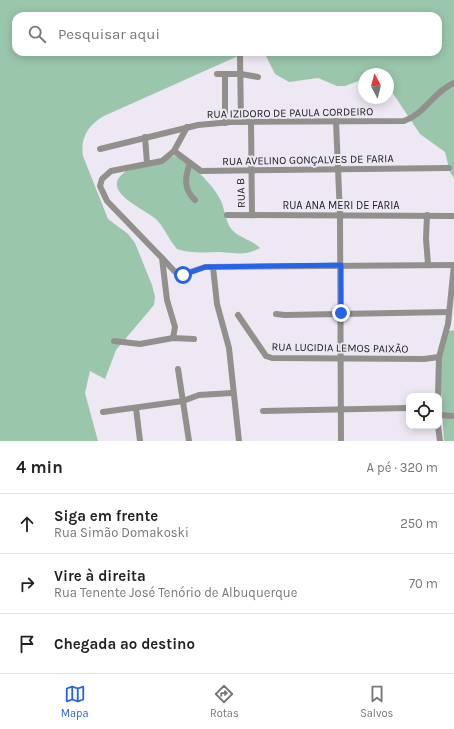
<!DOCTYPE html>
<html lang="pt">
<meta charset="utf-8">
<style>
body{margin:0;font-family:Karla,sans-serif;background:#f6f6f6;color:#222}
.controls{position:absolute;right:12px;bottom:12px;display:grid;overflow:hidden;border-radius:8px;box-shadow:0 2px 10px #0003}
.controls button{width:36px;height:36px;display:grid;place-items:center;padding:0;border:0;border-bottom:1px solid #e0e0e0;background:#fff;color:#222;font:20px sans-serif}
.compass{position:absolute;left:358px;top:68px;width:36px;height:36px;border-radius:50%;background:#fff;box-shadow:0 2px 10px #0003;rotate:353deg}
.stop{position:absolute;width:12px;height:12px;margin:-9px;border:3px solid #2563eb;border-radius:50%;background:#fff}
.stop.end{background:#2563eb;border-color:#fff;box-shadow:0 1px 4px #0008}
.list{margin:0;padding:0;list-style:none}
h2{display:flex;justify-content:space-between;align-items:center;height:52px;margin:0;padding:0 16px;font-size:17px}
h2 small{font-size:13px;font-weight:400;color:#767676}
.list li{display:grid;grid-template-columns:26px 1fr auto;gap:12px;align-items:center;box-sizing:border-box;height:60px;padding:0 16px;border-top:1px solid #e0e0e0}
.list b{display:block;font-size:15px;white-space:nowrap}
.list p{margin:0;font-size:13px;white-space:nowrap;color:#767676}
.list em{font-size:13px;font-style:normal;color:#767676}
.icon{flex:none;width:22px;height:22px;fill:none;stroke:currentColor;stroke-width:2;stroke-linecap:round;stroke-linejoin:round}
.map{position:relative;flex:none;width:454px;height:441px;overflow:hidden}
.search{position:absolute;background:#fff;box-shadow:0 2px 10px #0003;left:12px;right:12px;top:12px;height:44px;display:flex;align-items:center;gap:10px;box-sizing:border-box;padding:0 14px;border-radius:12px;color:#767676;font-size:15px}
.sheet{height:232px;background:#fff}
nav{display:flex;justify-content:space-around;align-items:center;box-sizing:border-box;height:56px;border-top:1px solid #e0e0e0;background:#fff;font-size:11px;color:#767676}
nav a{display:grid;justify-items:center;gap:2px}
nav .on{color:#2563eb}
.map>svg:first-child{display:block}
.green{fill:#9ac6ac}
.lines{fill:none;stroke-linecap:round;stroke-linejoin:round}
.minor{stroke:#92908c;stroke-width:6}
.route{stroke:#2563eb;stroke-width:5}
.labels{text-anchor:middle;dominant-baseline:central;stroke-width:4;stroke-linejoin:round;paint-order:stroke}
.street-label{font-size:11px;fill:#222024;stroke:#ede8f3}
</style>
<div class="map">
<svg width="454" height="441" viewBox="0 0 454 441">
<rect width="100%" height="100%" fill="#ede8f3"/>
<g class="green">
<path d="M0 0H454V178L450 172 445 152 420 134 388 86V74H364V79L345 86H337L318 78 289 82 275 74 266 56 249 52H438V16H16V52H247L104 116C88 125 80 138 83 156L108 219 128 234 135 243 152 285 155 297 154 305 116 350 105 379 90 371 85 393 98 441H0Z"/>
<path d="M174 156C186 157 215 187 220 199 225 208 225 222 232 230 239 238 251 239 260 248 246 256 236 253 220 252 205 252 192 254 177 249 169 240 165 229 157 220 144 208 95 190 128 170Z"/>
<polygon points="454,330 454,441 444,441 440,373 444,337 449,331"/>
</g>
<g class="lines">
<g class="minor">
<polyline points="240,56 241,122"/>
<polyline points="217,74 241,74 258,77"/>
<polyline points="225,74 225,123"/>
<polyline points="336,121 340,216 341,441"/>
<polyline points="251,122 252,215"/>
<polyline points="145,137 147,163"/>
<path d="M100 149 198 125 231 122 404 121C425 114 433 92 454 83"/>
<polyline points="174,151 201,171 449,168"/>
<path d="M190 163C185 177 183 189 195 200"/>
<polyline points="227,215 454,216"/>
<polyline points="427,215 426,239 428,264"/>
<polyline points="162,258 179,276 205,267 454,265"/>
<polyline points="213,267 217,304 229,348 239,441"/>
<polyline points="276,314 285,315 449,312"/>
<polyline points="238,315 266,356 272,358 424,359 439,357"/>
<polyline points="173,338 175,327 167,300 162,258 107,201 100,186 102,179 111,171 162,161 174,151 187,127"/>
<polyline points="114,341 140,344 173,338 194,339"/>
<polyline points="178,369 189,441"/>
<polyline points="438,396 439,357 448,324 454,265"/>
<polyline points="136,408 140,441"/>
<polyline points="263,411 409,408"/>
<polyline points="103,412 183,401 199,395 232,393"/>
<polyline points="439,415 454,416"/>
<polyline points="438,426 440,441"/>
</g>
</g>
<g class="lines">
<polyline class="route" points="183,275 205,267 341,265 341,313"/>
</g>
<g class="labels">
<g class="street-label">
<text transform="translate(290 113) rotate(-1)">RUA IZIDORO DE PAULA CORDEIRO</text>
<text transform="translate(308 160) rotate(-1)">RUA AVELINO GONÇALVES DE FARIA</text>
<text transform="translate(241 193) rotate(-92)">RUA B</text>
<text x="341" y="205">RUA ANA MERI DE FARIA</text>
<text transform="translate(340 348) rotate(1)">RUA LUCIDIA LEMOS PAIXÃO</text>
</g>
</g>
</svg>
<div class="controls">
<button><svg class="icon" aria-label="locate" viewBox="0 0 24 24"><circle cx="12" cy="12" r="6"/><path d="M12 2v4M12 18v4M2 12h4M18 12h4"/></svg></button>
</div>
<svg class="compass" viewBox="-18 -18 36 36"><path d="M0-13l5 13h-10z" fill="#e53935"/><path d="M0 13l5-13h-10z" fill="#767676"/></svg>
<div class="stop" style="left:183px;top:275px"></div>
<div class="stop end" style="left:341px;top:313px"></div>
<div class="search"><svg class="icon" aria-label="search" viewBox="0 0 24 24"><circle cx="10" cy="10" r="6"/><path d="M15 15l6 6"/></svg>Pesquisar aqui</div>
</div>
<section class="sheet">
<h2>4 min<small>A pé · 320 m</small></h2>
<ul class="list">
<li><svg class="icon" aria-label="ahead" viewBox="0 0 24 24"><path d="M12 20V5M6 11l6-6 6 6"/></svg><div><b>Siga em frente</b><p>Rua Simão Domakoski</p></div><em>250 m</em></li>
<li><svg class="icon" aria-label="right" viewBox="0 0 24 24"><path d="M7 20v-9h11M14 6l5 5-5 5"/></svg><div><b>Vire à direita</b><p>Rua Tenente José Tenório de Albuquerque</p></div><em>70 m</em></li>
<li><svg class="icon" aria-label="arrive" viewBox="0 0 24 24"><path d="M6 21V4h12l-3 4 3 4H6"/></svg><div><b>Chegada ao destino</b></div></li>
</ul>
</section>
<nav>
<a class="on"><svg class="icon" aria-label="map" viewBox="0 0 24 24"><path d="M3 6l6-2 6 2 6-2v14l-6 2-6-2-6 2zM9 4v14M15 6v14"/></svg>Mapa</a>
<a><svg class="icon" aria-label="directions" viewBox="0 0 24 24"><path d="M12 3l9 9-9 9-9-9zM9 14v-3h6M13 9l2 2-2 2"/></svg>Rotas</a>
<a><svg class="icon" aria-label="saved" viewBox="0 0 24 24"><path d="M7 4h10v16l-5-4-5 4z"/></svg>Salvos</a>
</nav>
